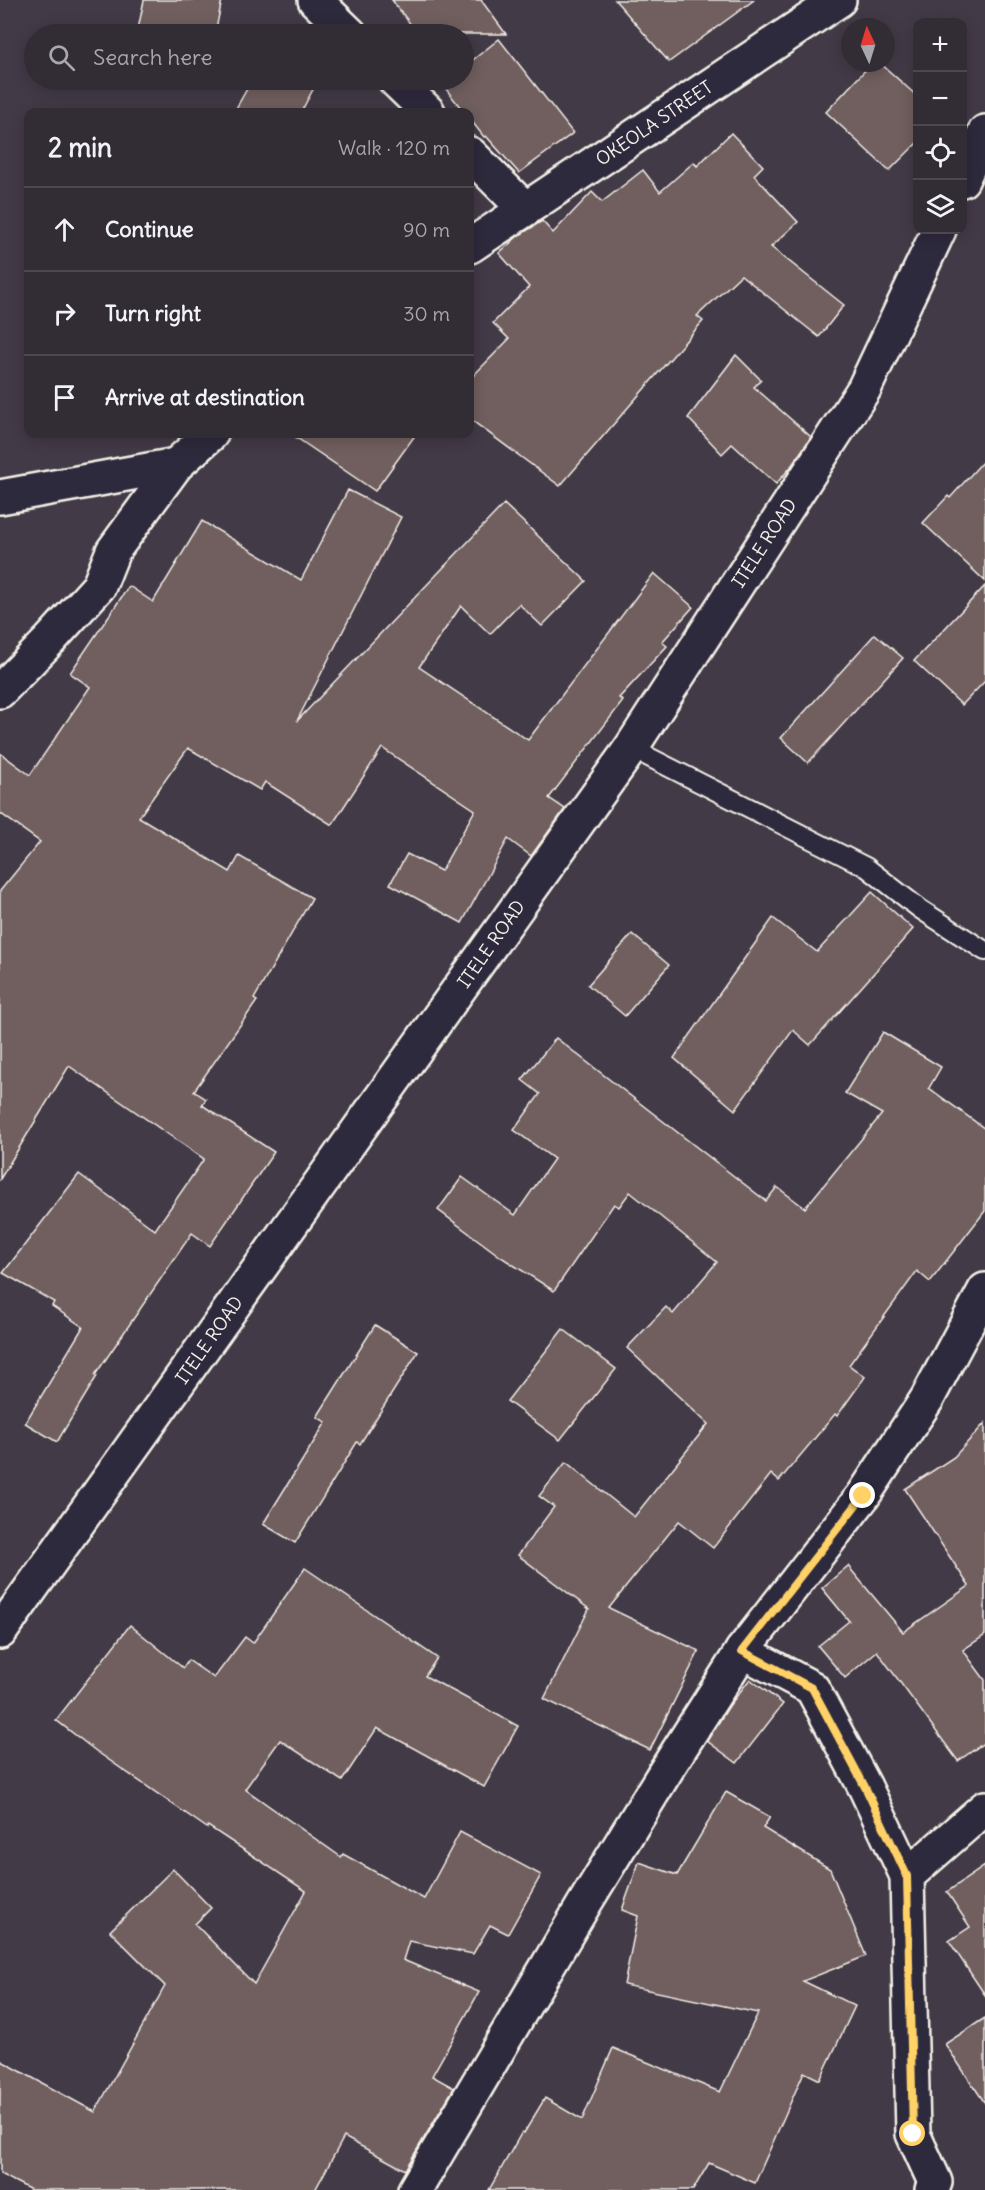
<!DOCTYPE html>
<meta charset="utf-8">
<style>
body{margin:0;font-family:Delius,sans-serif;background:#3a343d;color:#f1f3f6}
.controls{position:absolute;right:18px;top:18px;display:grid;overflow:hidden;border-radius:12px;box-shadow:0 3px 15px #0003}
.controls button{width:54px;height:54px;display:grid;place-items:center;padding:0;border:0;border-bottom:2px solid #4d4850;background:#322c35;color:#f1f3f6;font:30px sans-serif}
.compass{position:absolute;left:841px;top:18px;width:54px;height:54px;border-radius:50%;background:#322c35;box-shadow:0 3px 15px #0003;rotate:356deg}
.stop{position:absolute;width:18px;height:18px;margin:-14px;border:4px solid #ffd166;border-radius:50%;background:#fff}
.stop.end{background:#ffd166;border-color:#fff;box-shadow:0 2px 6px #0008}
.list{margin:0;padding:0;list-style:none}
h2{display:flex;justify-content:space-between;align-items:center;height:78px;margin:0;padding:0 24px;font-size:26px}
h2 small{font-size:20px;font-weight:400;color:#a8a7ad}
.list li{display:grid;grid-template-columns:39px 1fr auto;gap:18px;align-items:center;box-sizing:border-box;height:84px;padding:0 24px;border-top:2px solid #4d4850}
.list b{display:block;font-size:22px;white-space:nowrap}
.list em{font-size:20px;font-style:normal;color:#a8a7ad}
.icon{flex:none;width:33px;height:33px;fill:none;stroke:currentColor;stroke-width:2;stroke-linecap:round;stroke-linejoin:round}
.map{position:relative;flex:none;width:985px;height:2190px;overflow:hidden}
.search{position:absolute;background:#322c35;box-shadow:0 3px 15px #0003;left:24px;top:24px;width:450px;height:66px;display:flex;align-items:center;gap:15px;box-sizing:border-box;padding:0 21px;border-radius:33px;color:#a8a7ad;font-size:22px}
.panel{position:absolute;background:#322c35;box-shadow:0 3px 15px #0003;left:24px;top:108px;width:450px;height:330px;border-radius:12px}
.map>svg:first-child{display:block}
.building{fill:#715e5e;stroke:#f4f1e8;stroke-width:1.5}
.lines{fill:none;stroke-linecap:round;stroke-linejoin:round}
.lane-casing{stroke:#f4f1e8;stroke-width:22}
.street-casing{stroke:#f4f1e8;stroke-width:38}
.lane{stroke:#2f2a3d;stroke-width:18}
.street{stroke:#2f2a3d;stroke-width:33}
.route{stroke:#ffd166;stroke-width:8}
.labels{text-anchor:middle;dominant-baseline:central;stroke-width:4.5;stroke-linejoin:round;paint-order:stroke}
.street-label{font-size:18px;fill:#f4f1e8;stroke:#2f2a3d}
</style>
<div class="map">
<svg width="985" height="2190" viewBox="0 0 985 2190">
<rect width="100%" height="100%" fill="#433a47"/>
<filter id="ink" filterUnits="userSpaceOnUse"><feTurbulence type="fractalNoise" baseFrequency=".0167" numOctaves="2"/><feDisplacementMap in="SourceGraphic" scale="12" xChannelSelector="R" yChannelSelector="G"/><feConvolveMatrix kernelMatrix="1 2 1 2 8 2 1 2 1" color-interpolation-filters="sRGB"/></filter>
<g filter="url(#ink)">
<g class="building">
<polygon points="144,0 222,0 215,34 137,34"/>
<polygon points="392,0 481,0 506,34 418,34"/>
<polygon points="615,0 754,0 669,62"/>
<polygon points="499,39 573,133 519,173 486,136 484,137 470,119 470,112 464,112 442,84 448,80 464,80 464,67"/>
<polygon points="872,63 880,63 918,97 918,142 889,171 826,112"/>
<polygon points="252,80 318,80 301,112 234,112"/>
<polygon points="731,133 763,166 754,175 798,222 771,247 844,305 819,337 741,275 697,316 703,321 560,486 470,419 470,379 509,339 493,323 529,287 499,253 518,236 542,221 553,233 592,192 602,202 643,170 660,192 694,162 697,166"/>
<polygon points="736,355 761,380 754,387 811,437 790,468 776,484 732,444 722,454 688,418"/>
<polygon points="291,434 416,434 375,491"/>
<polygon points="985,459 985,581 923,523 948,496 950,498"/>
<polygon points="348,490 401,517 297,721 504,504 586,581 542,626 519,604 490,634 461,606 419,667 528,740 654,573 693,607 662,642 667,646 619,698 623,701 549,798 565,809 531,856 508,839 462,923 390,884 407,854 441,871 475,810 382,748 332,825 265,782 260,790 188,748 139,817 230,872 239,856 312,898 254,999 257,1001 194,1091 206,1099 202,1105 274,1152 210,1246 192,1233 95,1375 97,1376 57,1442 25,1423 83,1327 52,1306 54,1302 3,1273 79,1174 155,1230 204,1159 69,1066 0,1179 0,891 40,842 0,813 0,753 30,775 90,687 70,673 129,586 153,602 202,521 301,580"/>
<polygon points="985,586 985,681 962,705 914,661"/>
<polygon points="875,634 903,658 808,763 781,738"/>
<polygon points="872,892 913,929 810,1045 793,1030 735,1110 674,1058 773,918 817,952"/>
<polygon points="632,934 669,965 625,1016 588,985"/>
<polygon points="883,1032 941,1067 929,1088 985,1129 985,1211 930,1282 917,1271 849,1365 865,1377 837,1416 835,1414 779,1481 771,1474 713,1548 679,1521 609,1608 699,1651 650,1750 544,1699 589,1609 518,1555 554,1507 539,1496 566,1462 634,1517 708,1424 627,1348 666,1307 673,1314 717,1262 630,1192 619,1207 614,1204 554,1291 501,1257 438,1210 462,1177 515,1215 554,1159 514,1130 540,1094 522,1080 556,1038 766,1201 777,1187 805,1208 882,1114 845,1093"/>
<polygon points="375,1325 418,1352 360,1444 357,1442 295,1543 263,1524 326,1422 317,1417"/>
<polygon points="563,1329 616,1369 560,1440 507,1401"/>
<polygon points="985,1423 985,1635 963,1650 985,1680 985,1742 958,1761 877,1651 845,1678 818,1646 849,1621 822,1588 848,1566 903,1632 969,1586 905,1489 954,1457"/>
<polygon points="305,1568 437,1658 425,1676 518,1726 484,1787 377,1728 342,1781 280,1740 245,1789 341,1857 343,1854 424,1899 460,1832 541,1875 508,1934 490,1925 473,1954 409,1941 403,1960 479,1992 432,2076 454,2088 405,2170 344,2137 315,2190 31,2190 0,2174 0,2060 95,2112 165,1986 110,1931 173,1869 211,1908 195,1924 254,1984 306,1891 208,1826 207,1828 96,1751 56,1720 130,1625 183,1668 188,1660 214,1678 245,1637 253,1643"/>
<polygon points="750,1679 783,1704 737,1763 707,1741 729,1706"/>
<polygon points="726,1792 770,1817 763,1828 830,1869 866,1956 803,1981 855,2006 820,2080 804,2072 755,2183 709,2163 693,2190 489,2190 522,2132 524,2133 545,2098 582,2120 613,2048 720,2092 758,2013 624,1985 638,1916 622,1910 639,1862 677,1875"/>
<polygon points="985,1866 985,1995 949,1941 970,1927 947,1892"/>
<polygon points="985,2018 985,2103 945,2044"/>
</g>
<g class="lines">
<g class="lane-casing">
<polyline id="lane" points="631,748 866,867 920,909 985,951"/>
</g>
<g class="street-casing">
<g id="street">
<polyline points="315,0 350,34"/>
<polyline points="395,80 428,112"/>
<polyline points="470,154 525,209"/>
<polyline points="962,180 985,132"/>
<polyline points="470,246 839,0"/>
<polyline points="0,497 176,465"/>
<polyline points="0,691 50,640 99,586 113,551 176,465 211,434"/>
<polyline points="0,1632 631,748 864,389 939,230"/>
<polyline points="742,1651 812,1688 865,1787 907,1876 913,2134 935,2182 932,2190"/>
<polyline points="907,1876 985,1808"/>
<polyline points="415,2190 586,1901 670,1764 742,1651 863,1496 927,1399 985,1290"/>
</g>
</g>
<use href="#lane" class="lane"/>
<use href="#street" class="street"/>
</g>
</g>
<g class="lines" filter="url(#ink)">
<polyline class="route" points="863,1496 742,1651 812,1688 865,1787 907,1876 913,2134"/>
</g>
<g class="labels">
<g class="street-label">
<text transform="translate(654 123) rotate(-34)">OKEOLA STREET</text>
<text transform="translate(764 543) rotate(-57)">ITELE ROAD</text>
<text transform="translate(491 944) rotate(-55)">ITELE ROAD</text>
<text transform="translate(209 1340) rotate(-55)">ITELE ROAD</text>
</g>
</g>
</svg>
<div class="controls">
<button>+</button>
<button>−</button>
<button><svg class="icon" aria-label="locate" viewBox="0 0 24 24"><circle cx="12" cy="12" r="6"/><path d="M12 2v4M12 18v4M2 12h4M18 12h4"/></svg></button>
<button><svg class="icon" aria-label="layers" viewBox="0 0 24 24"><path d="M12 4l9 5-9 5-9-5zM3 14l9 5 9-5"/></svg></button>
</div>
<svg class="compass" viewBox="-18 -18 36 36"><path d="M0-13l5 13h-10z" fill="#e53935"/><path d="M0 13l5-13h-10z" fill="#a8a7ad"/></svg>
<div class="stop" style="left:913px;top:2134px"></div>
<div class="stop end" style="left:863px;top:1496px"></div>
<div class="search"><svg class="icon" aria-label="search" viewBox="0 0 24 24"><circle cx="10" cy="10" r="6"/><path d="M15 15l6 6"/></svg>Search here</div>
<section class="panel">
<h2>2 min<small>Walk · 120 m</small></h2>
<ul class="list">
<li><svg class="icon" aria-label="ahead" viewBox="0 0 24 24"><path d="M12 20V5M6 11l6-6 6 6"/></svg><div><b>Continue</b></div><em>90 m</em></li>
<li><svg class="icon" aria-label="right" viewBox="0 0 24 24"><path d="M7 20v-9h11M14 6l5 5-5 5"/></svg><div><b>Turn right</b></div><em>30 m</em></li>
<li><svg class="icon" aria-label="arrive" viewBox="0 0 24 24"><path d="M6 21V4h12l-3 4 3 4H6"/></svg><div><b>Arrive at destination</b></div></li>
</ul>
</section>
</div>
